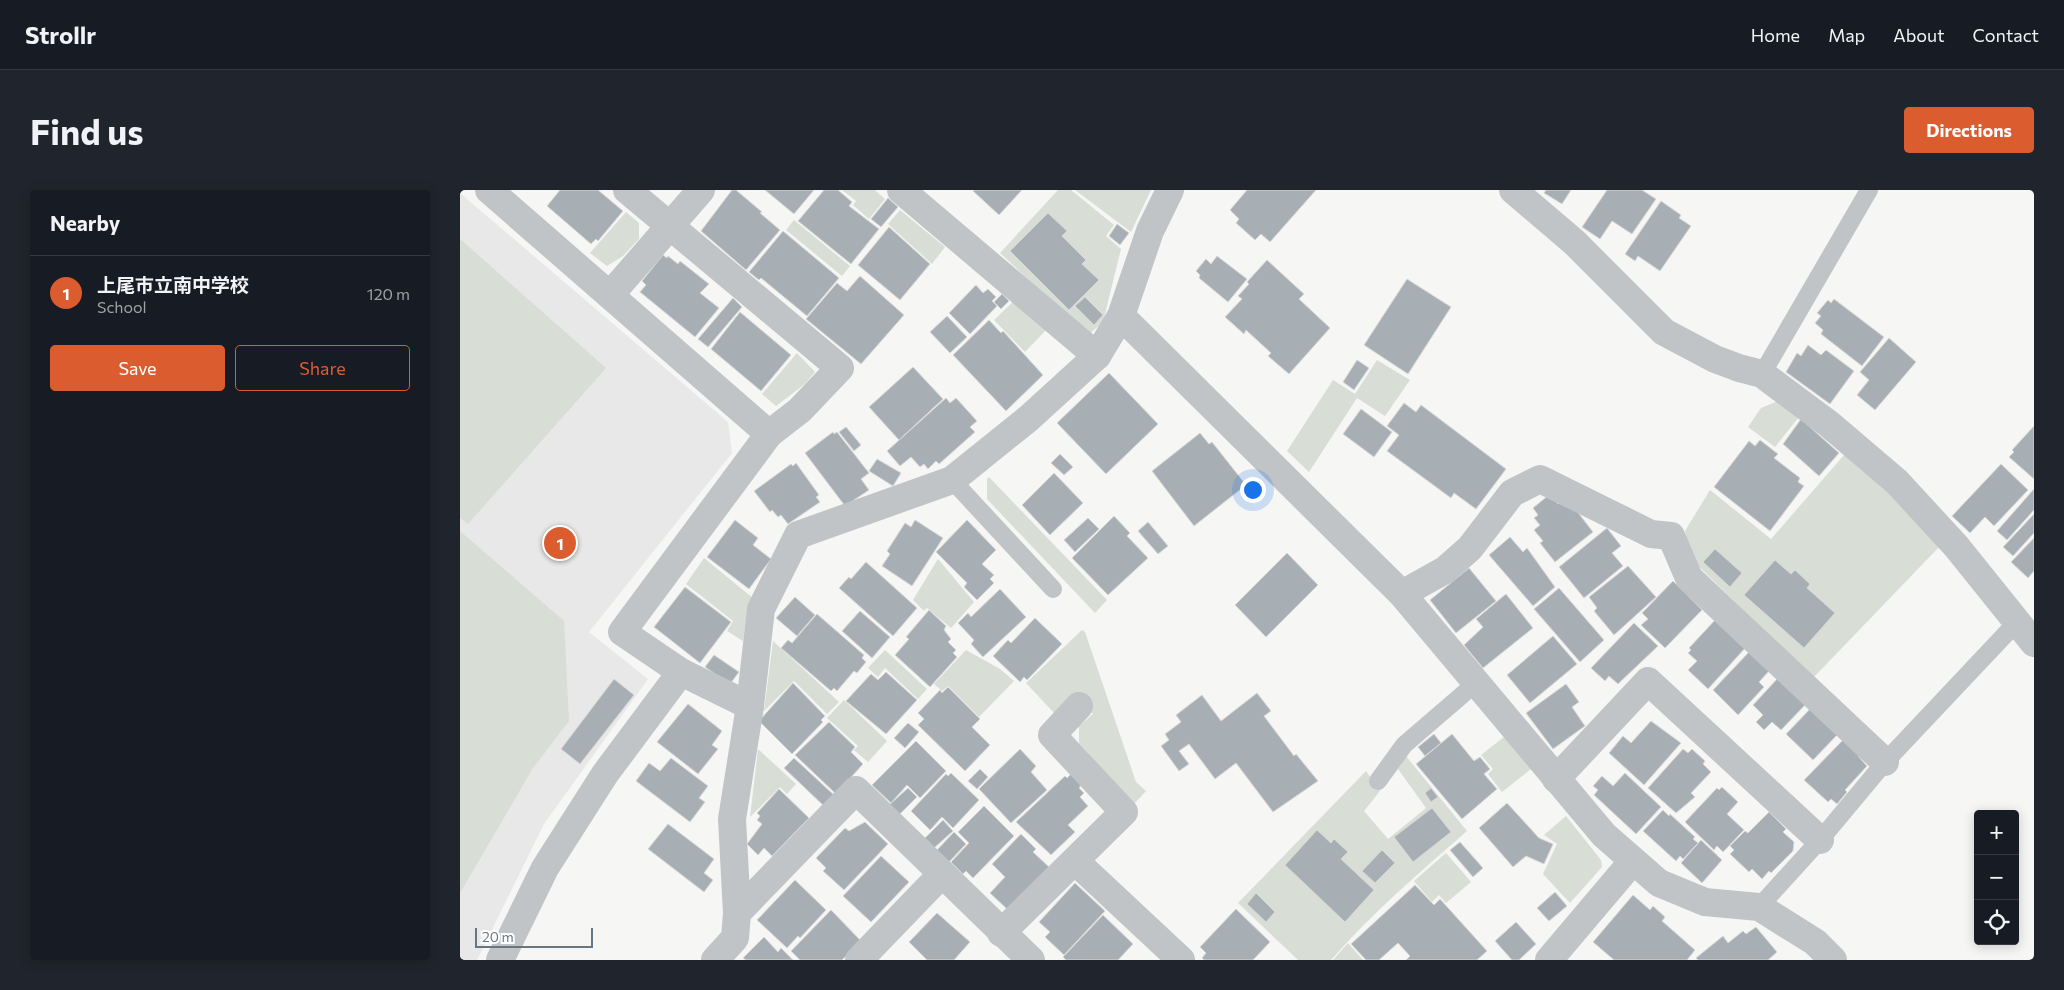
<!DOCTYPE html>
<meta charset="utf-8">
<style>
body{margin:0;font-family:Commissioner,"Noto Sans JP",sans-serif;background:#20242c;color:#f1f3f6}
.controls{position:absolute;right:15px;bottom:15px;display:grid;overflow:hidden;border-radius:5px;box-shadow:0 2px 12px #0003}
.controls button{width:45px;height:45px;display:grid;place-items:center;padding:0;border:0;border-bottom:1px solid #363941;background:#171b24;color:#f1f3f6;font:25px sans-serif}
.scale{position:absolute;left:15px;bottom:12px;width:118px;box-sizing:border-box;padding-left:5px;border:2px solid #677683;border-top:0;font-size:14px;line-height:18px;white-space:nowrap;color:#677683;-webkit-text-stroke:4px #fff;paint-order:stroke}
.you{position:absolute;left:792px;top:299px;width:18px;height:18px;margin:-12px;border:4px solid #fff;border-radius:50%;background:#1a73e8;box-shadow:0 0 0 8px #1a73e833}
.badge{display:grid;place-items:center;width:32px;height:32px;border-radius:50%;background:#db5d2f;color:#fff;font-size:16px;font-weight:700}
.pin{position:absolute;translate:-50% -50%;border:2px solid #fff;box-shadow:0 1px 5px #0006}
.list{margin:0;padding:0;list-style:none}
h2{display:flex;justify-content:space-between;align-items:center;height:65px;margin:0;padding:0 20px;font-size:21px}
h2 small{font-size:16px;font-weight:400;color:#9ea1a6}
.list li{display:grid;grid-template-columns:32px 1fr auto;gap:15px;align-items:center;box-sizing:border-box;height:75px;padding:0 20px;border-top:1px solid #363941}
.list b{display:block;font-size:19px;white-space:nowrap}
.list p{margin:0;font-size:16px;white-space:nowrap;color:#9ea1a6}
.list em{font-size:16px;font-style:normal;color:#9ea1a6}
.actions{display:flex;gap:10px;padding:15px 20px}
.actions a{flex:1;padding:11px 0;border:1px solid #db5d2f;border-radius:5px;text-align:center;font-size:18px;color:#db5d2f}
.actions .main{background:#db5d2f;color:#fff}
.icon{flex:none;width:28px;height:28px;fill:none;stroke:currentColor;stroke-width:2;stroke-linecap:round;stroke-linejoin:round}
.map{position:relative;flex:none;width:1574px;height:770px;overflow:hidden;border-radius:5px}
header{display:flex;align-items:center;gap:30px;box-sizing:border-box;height:70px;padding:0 25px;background:#171b24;border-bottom:1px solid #363941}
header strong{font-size:24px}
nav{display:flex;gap:28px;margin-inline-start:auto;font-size:18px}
.intro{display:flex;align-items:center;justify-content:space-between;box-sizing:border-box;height:120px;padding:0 30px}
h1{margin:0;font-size:35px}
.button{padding:12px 22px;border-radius:5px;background:#db5d2f;color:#fff;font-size:18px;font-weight:700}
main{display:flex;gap:30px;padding:0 30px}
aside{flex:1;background:#171b24;border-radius:5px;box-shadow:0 2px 12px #0003}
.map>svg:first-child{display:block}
.built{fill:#e7e8e7}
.green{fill:#d8ddd5}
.building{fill:#a7afb4;stroke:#d8d8d6}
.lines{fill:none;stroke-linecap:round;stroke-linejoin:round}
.service{stroke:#c0c4c7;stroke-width:18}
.minor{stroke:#c0c4c7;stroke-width:28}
</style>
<header>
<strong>Strollr</strong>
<nav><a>Home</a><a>Map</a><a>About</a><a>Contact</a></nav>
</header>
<div class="intro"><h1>Find us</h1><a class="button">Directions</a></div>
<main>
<aside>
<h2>Nearby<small></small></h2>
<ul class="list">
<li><span class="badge">1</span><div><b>上尾市立南中学校</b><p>School</p></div><em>120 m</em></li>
</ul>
<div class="actions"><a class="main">Save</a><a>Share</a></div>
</aside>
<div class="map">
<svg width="1574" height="770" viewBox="0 0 1574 770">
<rect width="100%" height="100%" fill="#f6f7f4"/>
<polygon class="built" points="0,3 268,232 272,263 129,442 188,489 84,634 17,770 0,770"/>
<g class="green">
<polygon points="382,0 415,0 425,9 409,29 393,15 396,11"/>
<polygon points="598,0 611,0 654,35 646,46 661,59 643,132 628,145 540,63"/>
<polygon points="615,0 691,0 671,42"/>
<polygon points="440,20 485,57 472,74 428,34"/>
<polygon points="166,22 179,33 179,49 163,66 147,76 130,63"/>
<polygon points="334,30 390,76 382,86 326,40"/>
<polygon points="0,49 146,178 8,334 0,328"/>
<polygon points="555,110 588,138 565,162 534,130"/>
<polygon points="337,163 355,182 345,194 316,216 302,204"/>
<polygon points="917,170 950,190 925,226 897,208 849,282 827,261 873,190 895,204"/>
<polygon points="1318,211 1339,227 1315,257 1288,237 1301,218"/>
<polygon points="1384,265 1433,298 1481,355 1353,488 1229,367 1225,341 1250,300 1311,349"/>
<polygon points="529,287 647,410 635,423 527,309 527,289"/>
<polygon points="0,341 104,431 109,531 73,578 0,703"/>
<polygon points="244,368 294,409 287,422 283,451 267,441 273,431 226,394"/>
<polygon points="478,369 514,412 491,438 467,418 464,421 453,410"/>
<polygon points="622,440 625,442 676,592 686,601 674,614 619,553 619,536 633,524 617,506 596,525 566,493"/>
<polygon points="313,451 379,512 367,524 334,491 304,521"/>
<polygon points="425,460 467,499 458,509 425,478 418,487 408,478"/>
<polygon points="506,460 540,479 554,491 519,527 488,496 482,501 474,494"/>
<polygon points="384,510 427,551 408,572 394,560 398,556 367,528"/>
<polygon points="1044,547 1071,579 1042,602 1028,584 1033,579 1021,565"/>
<polygon points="298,559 336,594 327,604 320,597 290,627"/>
<path d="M946 566 1007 641C960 682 912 723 871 770H838L778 713 906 581 920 601 904 621 928 649 966 618 938 579Z"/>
<polygon points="1106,626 1141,670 1142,677 1110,713 1083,684 1097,654 1084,645"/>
<polygon points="986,663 1011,692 986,713 979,705 972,712 954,691"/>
<polygon points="888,753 903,770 873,770"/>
</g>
<g class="building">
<polygon points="100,0 138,0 163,21 138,51 136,49 131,54 87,16"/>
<polygon points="272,0 276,0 302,22 300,23 320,40 286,80 241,41"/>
<polygon points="305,0 354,0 334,24"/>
<polygon points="364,0 378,0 392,12 389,16 419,39 391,74 338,31"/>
<polygon points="514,0 562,0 539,25 513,1"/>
<polygon points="787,0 856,0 810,52 801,44 795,50 776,33 779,29 770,20"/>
<polygon points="1086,0 1111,0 1102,14 1084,3"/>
<polygon points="1147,0 1182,0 1196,9 1172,44 1152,31 1140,49 1122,37"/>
<polygon points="428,8 438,17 421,37 411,29"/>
<polygon points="1201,11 1221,25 1219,28 1231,36 1200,81 1178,66 1175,71 1165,64"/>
<polygon points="588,23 607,41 602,46 626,70 622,74 639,90 609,120 550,61"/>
<polygon points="657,34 669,43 660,55 649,46"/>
<polygon points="429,37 470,74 440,110 398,75"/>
<polygon points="323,41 379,88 347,126 301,88 299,90 289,82"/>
<polygon points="203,65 207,68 208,66 218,74 220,71 249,94 240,103 259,118 235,147 180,102 186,95 182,91"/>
<polygon points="757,66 787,89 768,112 739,88 740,85 736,81 746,69 751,74"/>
<polygon points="807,70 844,104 839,109 870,138 829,184 808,166 811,163 786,140 784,144 765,127 782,109 778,106 789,94 787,92"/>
<polygon points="400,86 444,125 401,174 346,129 377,93 387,101"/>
<polygon points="947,89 991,117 948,184 904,155"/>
<polygon points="516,95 523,103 528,99 536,107 532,111 537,116 510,144 489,123"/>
<polygon points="542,104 549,111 541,119 534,112"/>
<polygon points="625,107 643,125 634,135 615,116"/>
<polygon points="273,108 282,117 248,157 238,149"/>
<polygon points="1374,109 1424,147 1402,176 1361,144 1363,140 1355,133 1361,126 1357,123 1368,110 1371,113"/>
<polygon points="280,122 331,165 301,201 251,159"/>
<polygon points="487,126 507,147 490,163 470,142"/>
<polygon points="529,130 541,143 543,141 583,185 546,221 493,165"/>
<polygon points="1429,148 1456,172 1415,220 1397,205 1409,190 1400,182"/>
<polygon points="1348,155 1361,165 1366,160 1394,181 1370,214 1326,182 1337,163 1341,166"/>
<polygon points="897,170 909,178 894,200 883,192"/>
<polygon points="453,177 483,209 439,250 409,217"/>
<polygon points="649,183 698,234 646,284 597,233"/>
<polygon points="486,208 490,213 496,208 517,231 510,237 515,242 479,274 476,271 468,279 464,274 460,277 451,267 440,276 427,261"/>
<polygon points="944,213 956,222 961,215 1046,279 1016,319 994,303 991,308 927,261 939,245 927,236"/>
<polygon points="901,219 932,242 914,267 883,244"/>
<polygon points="1341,229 1379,263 1359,286 1323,254"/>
<polygon points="1574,236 1574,289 1549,267 1554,262 1552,260"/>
<polygon points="386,237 401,255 394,261 379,242"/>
<polygon points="373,242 374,244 377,242 409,283 401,289 409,300 385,316 345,263"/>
<polygon points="740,243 749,254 752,252 786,295 734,336 692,281"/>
<polygon points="1300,250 1318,264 1314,268 1340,288 1338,292 1344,296 1310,341 1254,297 1289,251 1295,256"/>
<polygon points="600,264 613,277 604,285 591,273"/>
<polygon points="417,269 441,283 433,296 409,281"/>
<polygon points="336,273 359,305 356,307 360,312 328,334 321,325 318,327 312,320 310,322 294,301 331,274 333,276"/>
<polygon points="1541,274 1568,300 1534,336 1525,327 1510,343 1492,326"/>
<polygon points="594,283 623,313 590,345 562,315"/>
<polygon points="1574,299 1574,320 1547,350 1537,341"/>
<polygon points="1090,304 1098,314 1101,311 1116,320 1133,342 1095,372 1080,353 1083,351 1074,340 1080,335 1074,328 1078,325 1073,318"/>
<polygon points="1574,324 1574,343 1553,366 1543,357"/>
<polygon points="654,326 670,343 667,346 688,368 648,405 612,368"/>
<polygon points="628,328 639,339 615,362 604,350"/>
<polygon points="275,330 298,348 293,355 311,369 289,399 247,367"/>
<polygon points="455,330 483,348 452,396 422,376 430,364 427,361 445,333 451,337"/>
<polygon points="507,330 536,360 522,374 534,385 530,389 534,393 517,410 504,397 507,393 476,362"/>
<polygon points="688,332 708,356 698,364 678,341"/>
<polygon points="1147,338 1161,356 1152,363 1163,376 1124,408 1099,377"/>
<polygon points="1050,347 1063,362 1067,358 1095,397 1073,416 1029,365"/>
<polygon points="1574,348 1574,381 1568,388 1551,372"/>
<polygon points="1255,359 1282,383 1270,397 1243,372"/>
<polygon points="827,363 858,395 806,447 775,415"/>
<polygon points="1315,370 1331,384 1335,380 1350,394 1347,398 1375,423 1344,458 1284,405"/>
<polygon points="406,372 457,418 433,446 379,398 389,387 391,389"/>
<polygon points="1168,376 1196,407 1154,445 1134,421 1137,418 1129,407"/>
<polygon points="1009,378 1036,411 996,443 970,410"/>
<polygon points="1213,391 1242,420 1205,458 1181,435 1188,429 1182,423"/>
<polygon points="225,397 271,432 240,473 194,437"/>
<polygon points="1099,398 1144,450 1120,472 1074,419"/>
<polygon points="540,399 566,427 523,467 511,454 514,450 498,433 508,423 511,427"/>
<polygon points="1046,404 1073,438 1023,478 1004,455 1023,437 1016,429"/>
<polygon points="335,407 355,425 337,446 316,428"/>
<polygon points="469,420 486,436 484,440 491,449 488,452 496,460 493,463 497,467 470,497 435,465 449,449 446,447"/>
<polygon points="400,421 430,447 412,468 382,441"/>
<polygon points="357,424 404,465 402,468 406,472 397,483 394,481 377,501 374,498 371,501 321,458 328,450 332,453"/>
<polygon points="575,428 602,454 567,490 564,487 560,492 533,466 548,450 551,453"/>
<polygon points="1256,429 1286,457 1248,499 1228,480 1237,471 1228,463 1231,460 1229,458"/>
<polygon points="1174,433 1198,456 1158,494 1149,486 1145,491 1131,478"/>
<polygon points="1093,446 1117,474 1070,513 1047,485"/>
<polygon points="1290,461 1310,480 1299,492 1304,497 1278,525 1253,500"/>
<polygon points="254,465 279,482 270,494 245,477"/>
<polygon points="426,482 457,510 426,544 386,511 411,484 418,490"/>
<polygon points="1318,488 1347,513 1321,540 1312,532 1304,540 1296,532 1303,525 1293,515"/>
<polygon points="154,489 174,505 120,574 101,559"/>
<polygon points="333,493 365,526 361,530 363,532 332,564 299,531"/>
<polygon points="1106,494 1119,512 1112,517 1125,536 1093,559 1066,523"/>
<polygon points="488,497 520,529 512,537 530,555 505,581 458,535 464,529 458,523 480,500 482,503"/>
<polygon points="797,503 811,521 804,526 834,566 836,564 858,591 813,622 776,573 755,589 729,554 719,561 729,574 719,581 701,556 709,550 705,544 721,532 716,525 742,505 761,531"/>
<polygon points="228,514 262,541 252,555 258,559 238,584 197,552"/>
<polygon points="1352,517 1379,543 1353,570 1326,544"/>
<polygon points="1191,531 1221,553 1184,595 1149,563 1163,546 1171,553"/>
<polygon points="369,532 395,557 391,562 403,574 376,604 335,565"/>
<polygon points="448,533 459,542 445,558 434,548"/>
<polygon points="974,544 981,553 965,566 958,557"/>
<polygon points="992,544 1014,571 1020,567 1030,579 1024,584 1037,599 1002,629 956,574"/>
<polygon points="1384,549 1400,564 1398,566 1407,576 1385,600 1387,602 1377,614 1371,609 1368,612 1344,590"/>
<polygon points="456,551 486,581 460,608 447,595 431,613 412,595"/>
<polygon points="560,559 576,576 571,582 587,600 551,633 519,599"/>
<polygon points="1223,559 1228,563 1232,559 1245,571 1243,574 1251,582 1231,603 1235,607 1216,623 1188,598"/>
<polygon points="211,568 248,596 239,608 245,612 230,632 176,591 189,573 200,581"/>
<polygon points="334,568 375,606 365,617 324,578"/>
<polygon points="520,579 528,587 517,599 508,591"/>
<polygon points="491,583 519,610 493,638 482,627 470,640 451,621 486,584 488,586"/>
<polygon points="1165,583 1201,617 1176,644 1134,605 1138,600 1133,596 1142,586 1153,596"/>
<polygon points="611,584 621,595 619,598 624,603 620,607 628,616 608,635 615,642 591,665 556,632 605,586 607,588"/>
<polygon points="1262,597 1278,612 1267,624 1284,640 1263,662 1257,656 1254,660 1225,632 1257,598 1259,600"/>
<polygon points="448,598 457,607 438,626 428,616"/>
<polygon points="971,598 978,607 971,612 965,603"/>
<polygon points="319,599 349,628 312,666 304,658 298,665 287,654 302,634 297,630 300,626 297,623"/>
<polygon points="1047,613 1079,648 1093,654 1084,674 1066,666 1053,677 1019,638"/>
<polygon points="524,616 554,646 513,688 506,681 503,684 491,672 509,653 498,642"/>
<polygon points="972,618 991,642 953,672 934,647"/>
<polygon points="1203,620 1209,626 1210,624 1235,647 1233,649 1238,653 1223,669 1220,666 1216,671 1183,641"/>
<polygon points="1309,622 1326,639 1323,642 1334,652 1333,661 1311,683 1309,681 1302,689 1292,679 1289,682 1270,664 1274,660 1270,656 1285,641 1288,643"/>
<polygon points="483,630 493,641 474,658 464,649"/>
<polygon points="405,632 428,654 384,700 363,681 366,678 356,668 385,638 389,641"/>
<polygon points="208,634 254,669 244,683 253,690 244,702 188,659"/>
<polygon points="857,640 871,653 874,649 888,662 881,669 914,700 885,732 825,675"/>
<polygon points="494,642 506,654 489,672 477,660"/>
<polygon points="561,644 576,659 573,662 589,677 548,720 530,703 545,687 532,674"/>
<polygon points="1241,650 1262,670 1242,693 1221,673"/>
<polygon points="1000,652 1023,678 1013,687 990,660"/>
<polygon points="922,660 935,673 915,693 902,681"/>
<polygon points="421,666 449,692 411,732 383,706"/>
<polygon points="335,690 366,720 340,748 338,746 327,758 297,730"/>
<polygon points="615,693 645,721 604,765 585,747 590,742 579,732"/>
<polygon points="955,695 974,715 980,709 1027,761 1017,770 946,770 950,766 938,753 919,770 906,770 891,754"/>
<polygon points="1095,702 1107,716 1089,731 1077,718"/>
<polygon points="796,703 815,722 806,732 787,714"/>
<polygon points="1173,705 1190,720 1193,716 1205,727 1202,731 1235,760 1227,770 1154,770 1133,752"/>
<polygon points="776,719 810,752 793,770 744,770 742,768 746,763 740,757"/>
<polygon points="371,720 401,751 382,770 340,770 331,761"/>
<polygon points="477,723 510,752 494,770 467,770 449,752"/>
<polygon points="643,725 673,754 658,770 606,770 603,767"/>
<polygon points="1056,732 1076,754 1059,770 1052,770 1035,751"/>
<polygon points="1296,737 1317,762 1308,770 1238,770 1236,768 1263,746 1268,753 1283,741 1286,744"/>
<polygon points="304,747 318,762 321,758 333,770 286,770 283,768"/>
</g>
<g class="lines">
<g class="service">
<polyline points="1302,184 1409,0"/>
<polyline points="492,290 593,399"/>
<polyline points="918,591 944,555 1016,493"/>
<polyline points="1299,717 1360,650 1425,572 1557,432"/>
</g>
<g class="minor">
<polyline points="29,0 309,244 162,442 221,482 290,516"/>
<polyline points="167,0 380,178 340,220 309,244"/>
<polyline points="441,0 637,166"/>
<polyline points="1053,0 1114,52 1204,142 1255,169 1279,178 1302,184 1369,234 1437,292 1496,356 1574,453"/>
<polyline points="150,105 241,0"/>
<polyline points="661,126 942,404 1144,645 1199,693 1245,712 1299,717 1355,752 1373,770"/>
<polyline points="942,404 985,380 1010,358 1052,303 1080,289 1191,344 1211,346 1229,388 1425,572"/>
<polyline points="1096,589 1188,491 1360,650"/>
<polyline points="615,671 721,770"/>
<polyline points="277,723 396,600 571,770"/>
<polyline points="541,743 664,622 592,545 619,516"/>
<polyline points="40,770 85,678 145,584 221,482"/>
<polyline points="255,770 275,748 277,723 272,629 290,516 301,419 338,345 492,290 569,228 637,166 661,126 690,41 710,0"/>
<polyline points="399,770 482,684"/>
<polyline points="1089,770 1172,672"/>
</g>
</g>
</svg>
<div class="controls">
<button>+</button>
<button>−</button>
<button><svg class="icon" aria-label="locate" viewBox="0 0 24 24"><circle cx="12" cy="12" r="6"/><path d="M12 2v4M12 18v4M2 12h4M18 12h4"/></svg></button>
</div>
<div class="scale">20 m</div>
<div class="you"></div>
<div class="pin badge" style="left:100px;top:353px">1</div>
</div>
</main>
